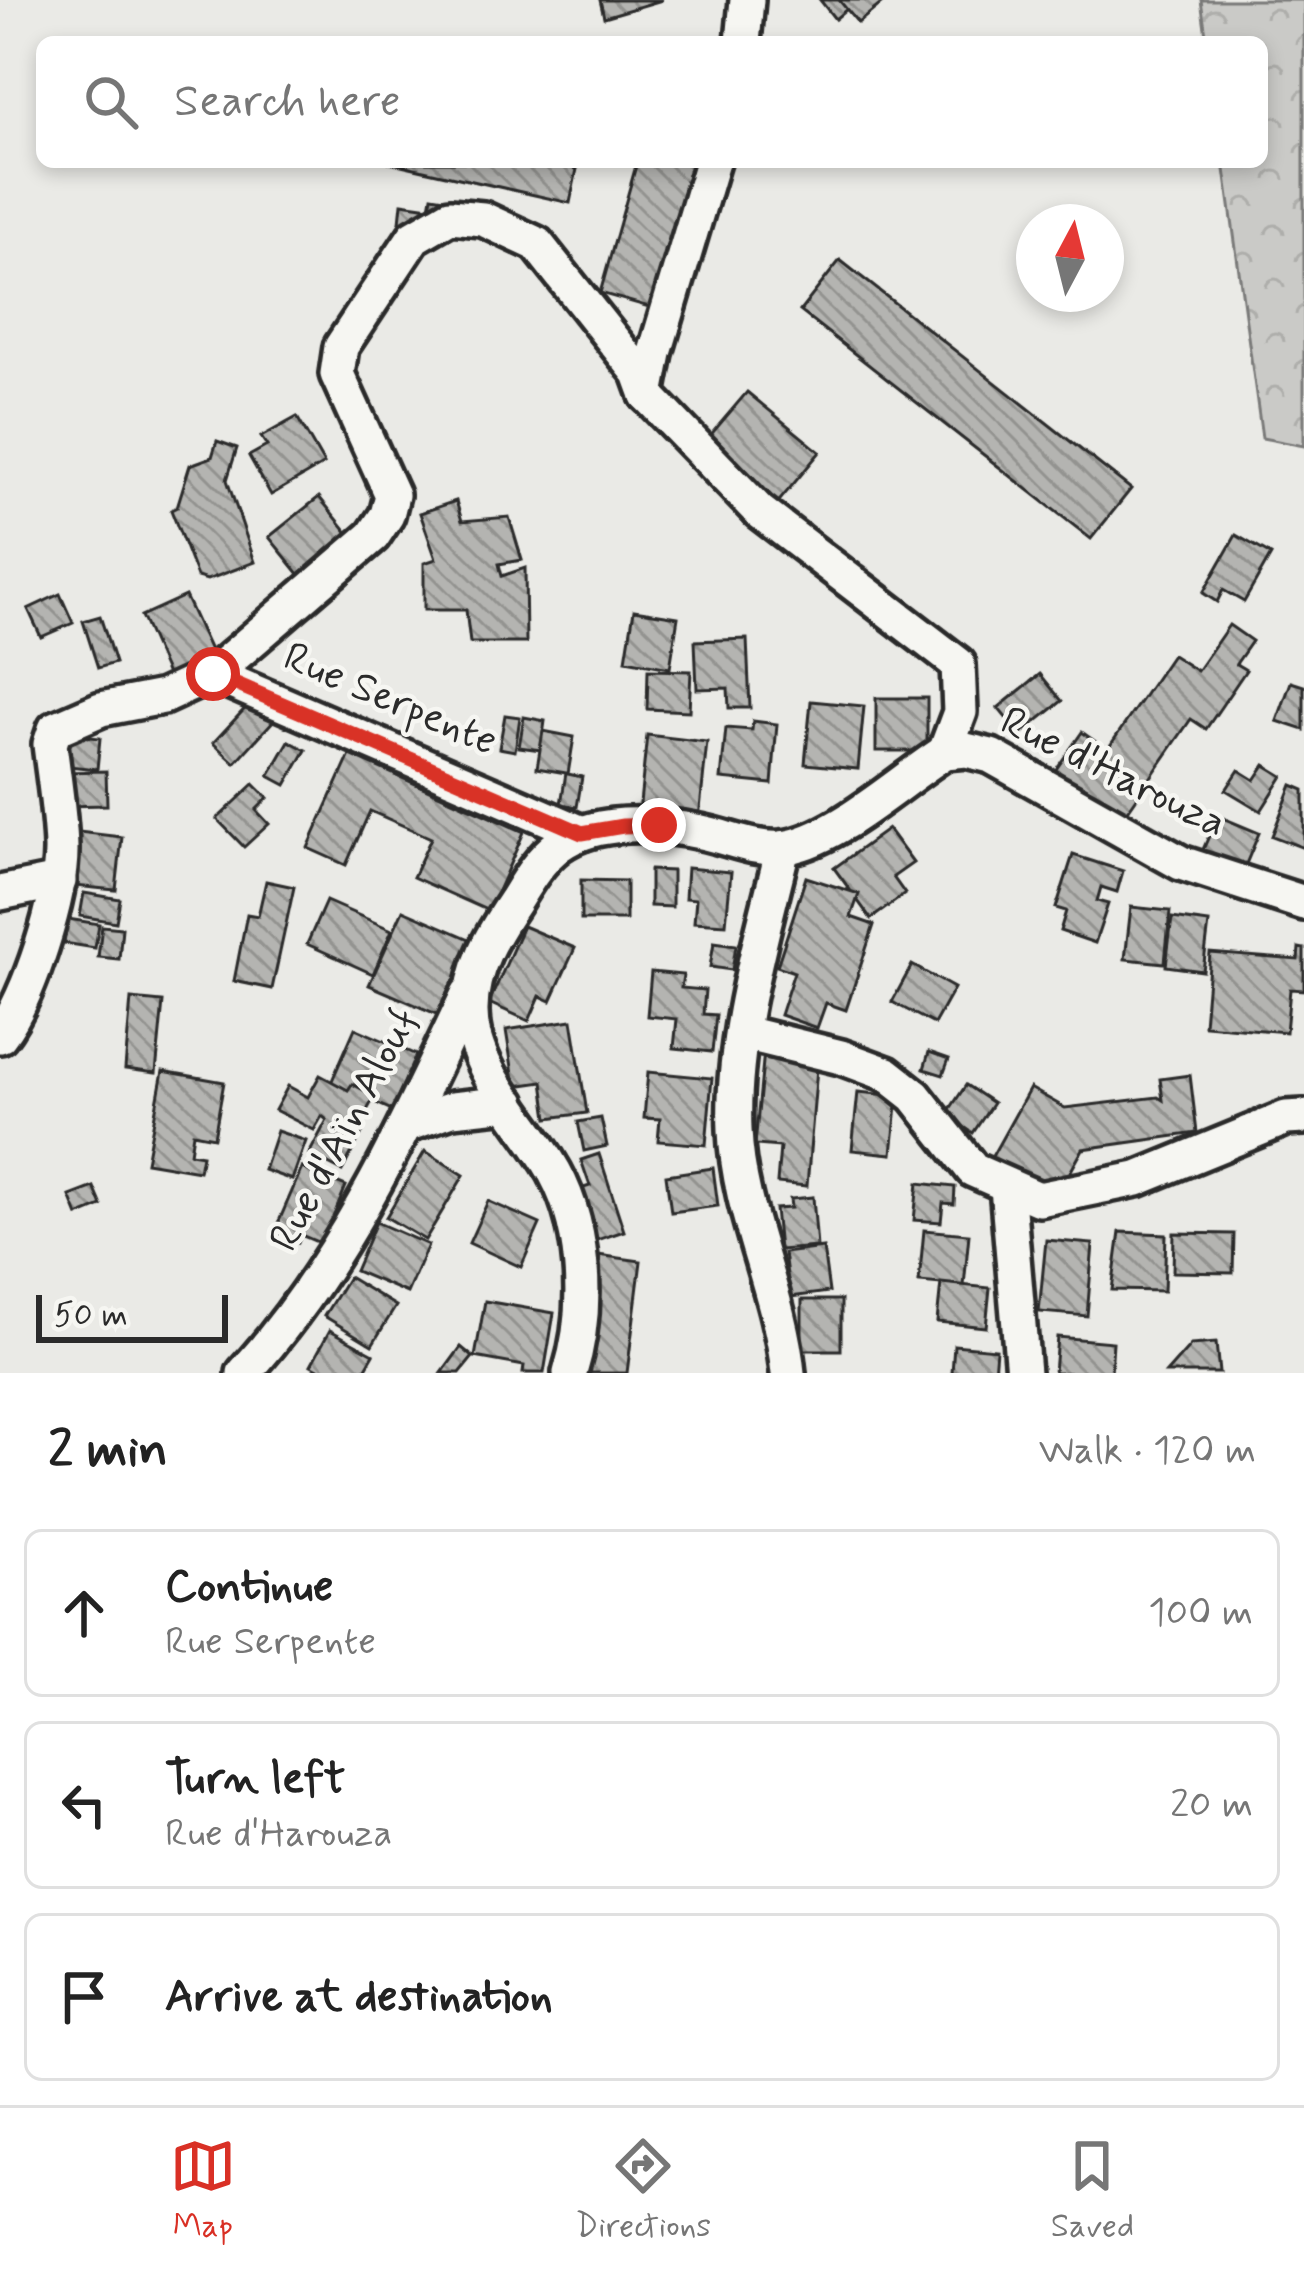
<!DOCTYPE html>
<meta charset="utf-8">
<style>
body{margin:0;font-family:Mynerve,sans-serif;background:#f6f6f6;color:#222}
.compass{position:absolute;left:1016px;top:204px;width:108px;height:108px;border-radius:50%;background:#fff;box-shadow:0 6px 18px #0003;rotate:7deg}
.scale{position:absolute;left:36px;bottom:30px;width:192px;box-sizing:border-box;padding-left:12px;border:6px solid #2b2b2b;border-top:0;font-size:33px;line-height:42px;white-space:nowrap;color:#2b2b2b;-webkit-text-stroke:9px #f6f6f2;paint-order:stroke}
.stop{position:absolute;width:36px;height:36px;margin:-27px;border:9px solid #d93025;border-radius:50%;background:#fff}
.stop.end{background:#d93025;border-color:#fff;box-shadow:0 3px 12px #0008}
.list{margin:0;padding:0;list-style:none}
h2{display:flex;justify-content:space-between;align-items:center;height:156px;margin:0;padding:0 48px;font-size:51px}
h2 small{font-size:39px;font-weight:400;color:#767676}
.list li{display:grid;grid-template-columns:78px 1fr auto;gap:36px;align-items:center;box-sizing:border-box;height:168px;margin:0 24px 24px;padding:0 24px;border:3px solid #e0e0e0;border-radius:18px}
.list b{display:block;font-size:45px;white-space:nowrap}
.list p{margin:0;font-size:39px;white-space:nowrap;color:#767676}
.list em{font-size:39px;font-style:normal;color:#767676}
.icon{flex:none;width:66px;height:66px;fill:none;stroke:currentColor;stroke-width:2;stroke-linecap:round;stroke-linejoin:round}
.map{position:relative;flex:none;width:1304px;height:1373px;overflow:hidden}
.search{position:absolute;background:#fff;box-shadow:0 6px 18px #0003;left:36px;right:36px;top:36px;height:132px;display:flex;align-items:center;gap:30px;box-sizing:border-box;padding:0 42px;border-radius:18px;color:#767676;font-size:45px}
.sheet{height:732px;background:#fff}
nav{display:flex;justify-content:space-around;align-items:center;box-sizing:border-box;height:168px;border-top:3px solid #e0e0e0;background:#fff;font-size:33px;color:#767676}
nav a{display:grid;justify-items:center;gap:6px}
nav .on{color:#d93025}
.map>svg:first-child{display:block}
.forest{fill:url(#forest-crowns);stroke:#7a7a79;stroke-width:3}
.building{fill:url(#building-back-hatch);stroke:#2b2b2b;stroke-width:3}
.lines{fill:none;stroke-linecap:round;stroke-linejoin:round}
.minor-casing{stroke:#2b2b2b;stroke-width:42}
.minor{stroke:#f6f6f2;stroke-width:33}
.route{stroke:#d93025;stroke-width:15}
.labels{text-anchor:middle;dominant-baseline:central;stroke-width:9;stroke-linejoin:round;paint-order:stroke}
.street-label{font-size:42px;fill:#2b2b2b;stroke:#f6f6f2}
</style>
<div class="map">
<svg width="1304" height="1373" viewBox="0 0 1304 1373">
<defs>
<pattern id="forest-crowns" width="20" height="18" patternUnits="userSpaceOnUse" patternTransform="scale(3)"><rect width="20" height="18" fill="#cacac7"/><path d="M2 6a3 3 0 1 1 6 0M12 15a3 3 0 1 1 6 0" fill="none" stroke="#aeaeab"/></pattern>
<pattern id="building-back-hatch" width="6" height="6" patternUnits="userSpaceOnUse" patternTransform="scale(3)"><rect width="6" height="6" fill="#b4b4b1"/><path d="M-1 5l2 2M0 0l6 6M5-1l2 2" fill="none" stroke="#939390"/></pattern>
</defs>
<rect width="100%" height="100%" fill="#eaeae6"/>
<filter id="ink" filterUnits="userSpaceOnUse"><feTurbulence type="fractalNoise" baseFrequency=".00833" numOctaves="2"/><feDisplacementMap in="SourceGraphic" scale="24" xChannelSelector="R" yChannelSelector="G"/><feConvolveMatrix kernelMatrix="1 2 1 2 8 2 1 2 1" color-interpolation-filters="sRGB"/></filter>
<g filter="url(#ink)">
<polygon class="forest" points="1201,0 1304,0 1304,446 1262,438 1224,162 1262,162 1262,42 1207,42"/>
<g class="building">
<polygon points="600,0 662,0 604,17"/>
<polygon points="820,0 858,0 835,19"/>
<polygon points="839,0 886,0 858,23"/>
<polygon points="388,162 545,162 577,169 570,203"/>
<polygon points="637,162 698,162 656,309 600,293"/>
<polygon points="432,196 470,202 466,232 400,222 402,203 430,207"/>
<polygon points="840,260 1131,489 1091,539 800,311"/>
<polygon points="747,392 820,452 776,505 702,445"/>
<polygon points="297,417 324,464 271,495 249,456 267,446 261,437"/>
<polygon points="217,441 237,448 227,480 255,562 207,580 197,577 171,510 177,507 190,465 212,457"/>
<polygon points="319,497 358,545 317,596 269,537"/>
<polygon points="456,501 462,521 509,517 522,560 499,564 502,576 525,568 526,643 470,643 466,610 424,610 424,563 436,559 420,513"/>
<polygon points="1236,535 1271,555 1244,602 1223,590 1217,602 1203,593"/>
<polygon points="60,594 73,623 41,637 28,609"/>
<polygon points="185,596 219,670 169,679 141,616"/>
<polygon points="634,610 678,617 670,668 626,660"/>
<polygon points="100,616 115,663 98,668 83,621"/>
<polygon points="1229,625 1252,641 1236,664 1246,670 1206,729 1191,719 1120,822 1052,775 1082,732 1107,750 1172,655 1197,671"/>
<polygon points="747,639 750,708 729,708 728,688 697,689 695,641"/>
<polygon points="648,670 691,671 689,711 647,709"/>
<polygon points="1040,674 1062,701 1020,735 998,708"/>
<polygon points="1291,682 1304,686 1304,730 1277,721"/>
<rect x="876" y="698" width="51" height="53"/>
<polygon points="254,699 275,719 235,763 213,743"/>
<polygon points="811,701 864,706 858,769 805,764"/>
<polygon points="505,715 520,717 515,751 499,748"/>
<polygon points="524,717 545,721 541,750 519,747"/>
<polygon points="753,721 777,724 772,784 721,779 726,728 752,730"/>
<polygon points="543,731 574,737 568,774 582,777 577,807 561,804 566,773 537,768"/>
<polygon points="62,734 100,738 97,769 59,765"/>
<polygon points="647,735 707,742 699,819 639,813"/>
<polygon points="289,741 306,750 286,785 269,776"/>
<polygon points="350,755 524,832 489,911 413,877 431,838 370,811 346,865 308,848"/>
<polygon points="1265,765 1283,776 1261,811 1226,790 1239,770 1255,780"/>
<polygon points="106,771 107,805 64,806 63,772"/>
<polygon points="254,784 268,798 256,810 269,824 244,847 217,819"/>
<polygon points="1292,785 1304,790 1304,848 1272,836"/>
<polygon points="1218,816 1259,833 1243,871 1201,854"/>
<polygon points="888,829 913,863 893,877 905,894 871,919 834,868"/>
<polygon points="70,831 122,837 116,890 64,885"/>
<polygon points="1073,855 1123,871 1117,892 1101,887 1097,901 1108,904 1095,943 1060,931 1066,911 1056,908"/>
<polygon points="687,868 731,872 726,924 694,922 696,899 685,898"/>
<polygon points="650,870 672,871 672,907 650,906"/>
<polygon points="806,877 859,894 851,917 874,925 846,1010 826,1003 817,1028 780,1015 794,972 777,966"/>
<polygon points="581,880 626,881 626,920 581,920"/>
<polygon points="266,881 294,887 272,989 234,981 247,914 258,916"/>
<polygon points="84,893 120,899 116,922 80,916"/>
<polygon points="326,901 392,930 373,974 307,944"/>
<polygon points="1131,907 1170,911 1165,963 1125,959"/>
<polygon points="403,910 474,941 441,1016 369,985"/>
<polygon points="1172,918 1209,923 1203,971 1166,966"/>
<polygon points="68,919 99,924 95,948 64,943"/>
<polygon points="102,926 122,928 119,959 98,957"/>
<polygon points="523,926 575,948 551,1001 540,996 529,1021 489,1003"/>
<polygon points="714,942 736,945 732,970 710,967"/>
<polygon points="1299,948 1304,949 1304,990 1290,989 1286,1032 1204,1025 1210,953 1298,960"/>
<polygon points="912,965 954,988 934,1024 892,1002"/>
<polygon points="651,972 683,975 681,988 705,990 703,1014 716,1015 712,1052 674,1048 677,1019 647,1016"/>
<polygon points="131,999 163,1002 156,1073 125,1069"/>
<polygon points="572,1020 587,1113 548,1118 543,1082 515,1086 506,1030"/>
<polygon points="355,1028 416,1055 392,1110 331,1083"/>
<polygon points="764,1051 818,1056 807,1186 777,1183 780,1147 755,1145"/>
<polygon points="929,1052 949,1059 943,1075 924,1069"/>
<polygon points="163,1071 224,1082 214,1137 193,1133 190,1153 202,1155 199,1171 146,1162"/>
<polygon points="648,1072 712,1078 706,1145 658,1141 660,1119 644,1118"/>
<polygon points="320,1075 348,1090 352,1084 375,1096 356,1130 362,1133 342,1171 309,1154 327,1120 322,1116 314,1130 275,1110 288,1086 308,1097"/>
<polygon points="1190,1075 1197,1133 1083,1149 1063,1185 1040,1187 990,1160 1030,1088 1065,1108 1158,1097 1163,1100 1160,1079"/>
<polygon points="966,1085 993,1103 973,1133 946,1115"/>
<polygon points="858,1092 898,1096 892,1154 852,1150"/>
<polygon points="601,1118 607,1146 584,1151 578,1122"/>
<polygon points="277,1131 306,1141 292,1180 264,1170"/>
<polygon points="425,1151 464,1175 425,1240 386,1217"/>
<polygon points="599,1154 624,1231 594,1241 577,1190 590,1186 581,1160"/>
<polygon points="302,1168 346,1186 322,1244 301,1235 298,1243 274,1233"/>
<polygon points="713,1168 718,1206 671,1212 666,1175"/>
<polygon points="918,1183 955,1187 954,1204 943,1203 941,1222 914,1220"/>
<polygon points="94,1187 102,1206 78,1216 70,1196"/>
<polygon points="813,1197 817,1247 779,1250 775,1209 791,1208 790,1199"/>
<polygon points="488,1201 540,1224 521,1267 469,1243"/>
<polygon points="376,1222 428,1245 407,1293 355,1271"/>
<polygon points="924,1230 969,1234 964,1286 919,1282"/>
<polygon points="1120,1232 1166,1234 1164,1291 1112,1290"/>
<polygon points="1174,1233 1234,1234 1233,1273 1173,1272"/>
<polygon points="1046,1240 1093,1244 1087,1316 1039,1312"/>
<polygon points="823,1248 829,1292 790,1297 784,1253"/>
<polygon points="591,1254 641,1261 627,1373 575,1373"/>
<polygon points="348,1277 396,1306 372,1345 324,1316"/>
<polygon points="941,1283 990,1288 986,1327 937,1322"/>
<rect x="802" y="1300" width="39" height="50"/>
<polygon points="485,1301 554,1313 544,1373 523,1373 524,1366 475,1357"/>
<polygon points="330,1330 374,1354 363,1373 326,1373 311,1365"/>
<polygon points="1057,1337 1113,1342 1111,1373 1054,1373"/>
<polygon points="1216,1343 1219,1373 1166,1373 1191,1345"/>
<polygon points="954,1345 996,1349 994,1373 952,1373"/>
<polygon points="461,1347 473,1357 460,1373 442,1373"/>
</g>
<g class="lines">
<g class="minor-casing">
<g id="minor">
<polyline points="743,42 747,0"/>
<polyline points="712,162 655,353 647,395 759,511 958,664 960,712 945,752"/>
<polyline points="213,674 373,536 387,515 392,495 337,374 341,347 414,237 450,216 483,219 537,244 639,373 647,395"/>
<path d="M783 848C762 936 731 1039 735 1130 738 1213 780 1290 788 1373"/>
<polyline points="0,893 59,881"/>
<polyline points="744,1033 841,1057 887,1074 915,1096 973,1170 1039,1199 1137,1179 1286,1118 1304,1117"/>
<path d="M0 1036C29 999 62 895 61 848 60 813 54 778 50 744L55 729 101 709 163 697 213 674 582 833"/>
<polyline points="406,1125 452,1109 509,1103"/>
<polyline points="1007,1187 1023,1373"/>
<path d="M244 1373C344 1263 405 1127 468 994"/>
<path d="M570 1373C590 1308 586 1220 548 1161 520 1116 470 1066 471 1010 471 969 492 935 514 902 527 881 539 860 559 845 597 818 657 823 701 832 727 837 753 850 781 848 834 843 900 780 945 752L966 750 991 756 1181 863 1304 903"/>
</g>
</g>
<use href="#minor" class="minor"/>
</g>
</g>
<g class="lines" filter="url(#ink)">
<polyline class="route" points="213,674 582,833 623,826 659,825"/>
</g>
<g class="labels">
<g class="street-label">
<text transform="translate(390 700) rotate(23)">Rue Serpente</text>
<text transform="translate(1113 773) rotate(26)">Rue d'Harouza</text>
<text transform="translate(345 1130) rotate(-62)">Rue d'Aïn Alouf</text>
</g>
</g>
</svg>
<svg class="compass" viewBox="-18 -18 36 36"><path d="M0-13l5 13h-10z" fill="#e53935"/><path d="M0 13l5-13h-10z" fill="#767676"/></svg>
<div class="scale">50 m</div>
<div class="stop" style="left:213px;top:674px"></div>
<div class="stop end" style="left:659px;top:825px"></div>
<div class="search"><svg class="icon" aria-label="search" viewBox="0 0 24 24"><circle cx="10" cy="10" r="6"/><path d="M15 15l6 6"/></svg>Search here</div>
</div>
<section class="sheet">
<h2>2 min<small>Walk · 120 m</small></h2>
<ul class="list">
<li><svg class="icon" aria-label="ahead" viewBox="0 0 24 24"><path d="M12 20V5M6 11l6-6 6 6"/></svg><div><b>Continue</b><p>Rue Serpente</p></div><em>100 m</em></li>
<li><svg class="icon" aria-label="left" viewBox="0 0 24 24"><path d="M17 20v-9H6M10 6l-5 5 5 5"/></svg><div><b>Turn left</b><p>Rue d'Harouza</p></div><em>20 m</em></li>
<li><svg class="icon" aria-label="arrive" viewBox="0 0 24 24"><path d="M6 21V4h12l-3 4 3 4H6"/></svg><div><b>Arrive at destination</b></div></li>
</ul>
</section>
<nav>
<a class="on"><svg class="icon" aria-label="map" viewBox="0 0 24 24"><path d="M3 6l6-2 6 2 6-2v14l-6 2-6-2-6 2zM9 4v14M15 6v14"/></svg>Map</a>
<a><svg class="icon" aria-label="directions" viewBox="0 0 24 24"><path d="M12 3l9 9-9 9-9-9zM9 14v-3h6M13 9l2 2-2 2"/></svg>Directions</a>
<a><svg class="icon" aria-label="saved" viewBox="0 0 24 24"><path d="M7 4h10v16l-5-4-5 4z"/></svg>Saved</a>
</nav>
